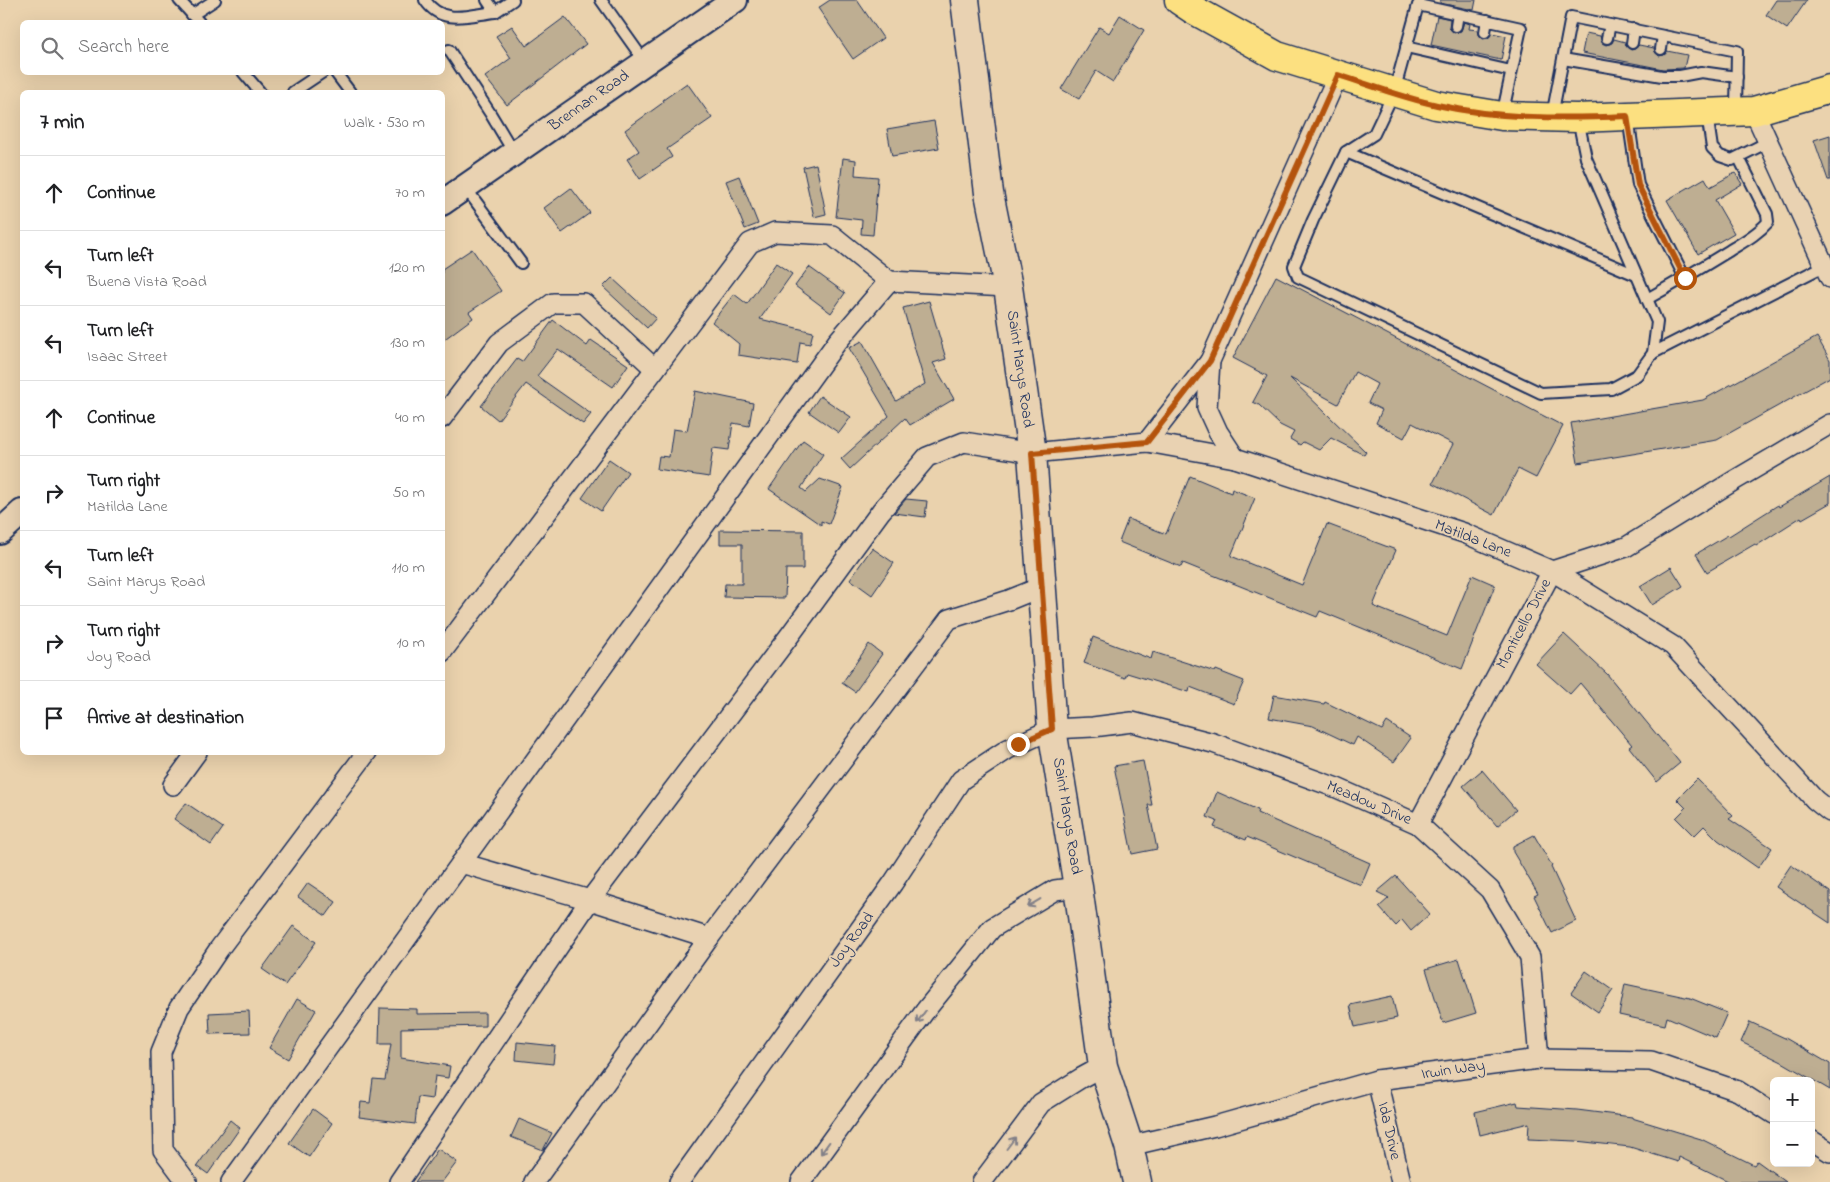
<!DOCTYPE html>
<meta charset="utf-8">
<style>
body{margin:0;font-family:"Indie Flower",sans-serif;background:#f6f6f6;color:#202124}
.controls{position:absolute;right:15px;bottom:15px;display:grid;overflow:hidden;border-radius:8px;box-shadow:0 5px 20px #0002}
.controls button{width:45px;height:45px;display:grid;place-items:center;padding:0;border:0;border-bottom:1px solid #e0e0e0;background:#fff;color:#202124;font:25px sans-serif}
.stop{position:absolute;width:15px;height:15px;margin:-11px;border:4px solid #b45309;border-radius:50%;background:#fff}
.stop.end{background:#b45309;border-color:#fff;box-shadow:0 1px 5px #0008}
.list{margin:0;padding:0;list-style:none}
h2{display:flex;justify-content:space-between;align-items:center;height:65px;margin:0;padding:0 20px;font-size:21px}
h2 small{font-size:16px;font-weight:400;color:#757577}
.list li{display:grid;grid-template-columns:32px 1fr auto;gap:15px;align-items:center;box-sizing:border-box;height:75px;padding:0 20px;border-top:1px solid #e0e0e0}
.list b{display:block;font-size:19px;white-space:nowrap}
.list p{margin:0;font-size:16px;white-space:nowrap;color:#757577}
.list em{font-size:16px;font-style:normal;color:#757577}
.icon{flex:none;width:28px;height:28px;fill:none;stroke:currentColor;stroke-width:2;stroke-linecap:round;stroke-linejoin:round}
.map{position:relative;flex:none;width:1830px;height:1182px;overflow:hidden}
.search{position:absolute;background:#fff;box-shadow:0 5px 20px #0002;left:20px;top:20px;width:425px;height:55px;display:flex;align-items:center;gap:12px;box-sizing:border-box;padding:0 18px;border-radius:8px;color:#757577;font-size:19px}
.panel{position:absolute;background:#fff;box-shadow:0 5px 20px #0002;left:20px;top:90px;width:425px;height:665px;border-radius:8px}
.map>svg:first-child{display:block}
.building{fill:#beae92;stroke:#1b2f5e}
.lines{fill:none;stroke-linecap:round;stroke-linejoin:round}
.service-casing{stroke:#1b2f5e;stroke-width:14}
.minor-casing{stroke:#1b2f5e;stroke-width:22}
.tertiary-casing{stroke:#1b2f5e;stroke-width:28}
.secondary-casing{stroke:#1b2f5e;stroke-width:31}
.primary-casing{stroke:#1b2f5e;stroke-width:31}
.service{stroke:#e9d2b2;stroke-width:10}
.minor{stroke:#e9d2b2;stroke-width:19}
.tertiary{stroke:#e9d2b2;stroke-width:24}
.secondary{stroke:#e9d2b2;stroke-width:28}
.primary{stroke:#fce080;stroke-width:28}
.oneway{stroke:#828088}
.route{stroke:#b45309;stroke-width:6}
.labels{text-anchor:middle;dominant-baseline:central;stroke-width:4;stroke-linejoin:round;paint-order:stroke}
.street-label{font-size:16px;fill:#1b2f5e;stroke:#e9d2b2}
</style>
<div class="map">
<svg width="1830" height="1182" viewBox="0 0 1830 1182">
<rect width="100%" height="100%" fill="#ead2ad"/>
<filter id="ink" filterUnits="userSpaceOnUse"><feTurbulence type="fractalNoise" baseFrequency=".02" numOctaves="2"/><feDisplacementMap in="SourceGraphic" scale="10" xChannelSelector="R" yChannelSelector="G"/><feConvolveMatrix kernelMatrix="1 2 1 2 8 2 1 2 1" color-interpolation-filters="sRGB"/></filter>
<g filter="url(#ink)">
<g class="building">
<polygon points="830,0 857,0 883,38 853,59 818,8"/>
<polygon points="1440,0 1476,0 1474,10 1440,3"/>
<polygon points="1776,0 1807,0 1787,29 1766,15"/>
<polygon points="1120,15 1144,30 1113,82 1096,71 1079,99 1061,89 1099,27 1109,33"/>
<polygon points="1437,16 1450,19 1449,28 1454,33 1461,31 1464,22 1470,24 1469,29 1478,30 1479,35 1483,39 1488,38 1492,33 1506,36 1501,60 1431,45"/>
<polygon points="565,17 586,44 507,105 485,77 511,58 496,36 512,26 526,46"/>
<polygon points="1586,33 1600,36 1602,43 1606,45 1612,43 1614,39 1625,42 1626,46 1631,50 1635,49 1639,45 1654,48 1655,52 1659,56 1664,55 1667,51 1687,55 1684,68 1663,69 1582,53"/>
<polygon points="687,83 712,118 667,149 672,157 640,179 627,159 639,151 625,130 664,102 663,100"/>
<polygon points="934,121 939,148 892,156 887,129"/>
<polygon points="1830,135 1830,180 1828,180 1814,140"/>
<polygon points="843,158 856,160 855,175 878,177 873,235 861,234 862,220 836,217"/>
<polygon points="816,164 826,214 814,217 803,167"/>
<polygon points="1735,173 1742,184 1715,200 1734,233 1698,254 1667,200 1705,178 1710,187"/>
<polygon points="739,176 758,224 745,229 726,181"/>
<polygon points="571,188 590,213 562,233 544,208"/>
<polygon points="472,249 501,291 469,312 473,318 442,341 442,269"/>
<polygon points="776,263 792,274 760,319 813,332 810,344 800,342 797,364 738,355 739,344 712,322 734,294 747,304"/>
<polygon points="809,267 845,293 831,313 795,286"/>
<polygon points="1276,276 1563,426 1536,478 1518,469 1494,515 1433,483 1453,444 1412,423 1404,438 1376,423 1382,410 1368,403 1377,384 1355,372 1338,404 1290,378 1366,452 1364,455 1331,438 1319,450 1303,442 1300,445 1290,439 1294,432 1280,425 1259,405 1253,402 1267,376 1233,358"/>
<polygon points="612,278 656,318 647,328 603,287"/>
<polygon points="929,301 946,359 933,363 954,399 910,425 905,418 850,469 841,459 889,416 849,348 862,341 896,401 925,384 903,308"/>
<polygon points="553,320 587,346 591,340 628,365 613,387 558,349 537,376 591,414 583,424 526,384 498,420 481,406 517,359 522,362"/>
<polygon points="1817,337 1830,360 1830,377 1717,440 1578,463 1571,423 1703,400"/>
<polygon points="695,391 753,403 749,426 733,423 729,450 713,448 709,477 657,469 659,456 669,457 673,429 687,431"/>
<polygon points="820,396 851,417 839,433 809,412"/>
<polygon points="803,440 823,454 801,488 806,492 820,479 843,487 829,524 821,521 821,525 769,489"/>
<polygon points="609,459 628,472 601,511 582,498"/>
<polygon points="1190,476 1231,493 1232,489 1255,498 1231,556 1302,585 1327,524 1396,550 1373,606 1447,636 1472,575 1495,585 1462,669 1320,611 1317,617 1183,563 1181,567 1119,542 1128,519 1166,534"/>
<polygon points="1830,477 1830,503 1802,519 1801,517 1756,546 1755,544 1707,572 1696,554 1728,535 1729,536 1778,505 1779,507"/>
<polygon points="906,499 927,501 925,517 894,513"/>
<polygon points="720,530 803,531 803,569 786,569 785,598 724,597 725,584 742,584 742,544 720,544"/>
<polygon points="872,548 894,563 872,595 850,579"/>
<polygon points="1671,567 1683,586 1652,605 1640,586"/>
<polygon points="1564,634 1607,674 1680,763 1657,782 1629,747 1632,745 1580,683 1570,694 1536,664"/>
<polygon points="1093,637 1151,659 1153,652 1215,672 1216,670 1244,681 1234,704 1190,687 1189,692 1127,673 1125,678 1084,663"/>
<polygon points="869,644 882,654 855,692 842,683"/>
<polygon points="1274,695 1324,704 1325,702 1382,730 1387,722 1411,738 1394,762 1357,737 1353,745 1313,726 1269,718"/>
<polygon points="1143,761 1152,805 1148,805 1157,849 1132,854 1114,766"/>
<polygon points="1482,770 1516,810 1497,826 1463,786"/>
<polygon points="1697,779 1733,816 1729,819 1772,848 1758,868 1718,840 1704,826 1694,836 1676,818 1686,808 1677,799"/>
<polygon points="1217,792 1258,810 1257,813 1370,863 1361,885 1247,837 1246,840 1214,827 1217,821 1207,817"/>
<polygon points="186,803 223,828 211,845 174,819"/>
<polygon points="1534,835 1552,866 1551,867 1576,921 1552,933 1534,896 1538,894 1513,852 1513,846"/>
<polygon points="1791,865 1830,892 1830,923 1776,887"/>
<polygon points="1396,876 1430,914 1411,931 1402,920 1396,926 1379,907 1389,898 1377,892"/>
<polygon points="308,883 336,902 326,916 298,897"/>
<polygon points="293,926 316,942 285,985 262,969"/>
<polygon points="1459,959 1476,1013 1443,1023 1426,969"/>
<polygon points="1586,971 1613,990 1598,1012 1571,993"/>
<polygon points="1625,984 1690,998 1727,1013 1716,1038 1667,1017 1665,1025 1619,1015"/>
<polygon points="1392,996 1397,1018 1355,1027 1350,1005"/>
<polygon points="297,999 316,1010 288,1059 269,1048"/>
<polygon points="380,1008 417,1009 417,1014 485,1013 485,1026 401,1028 401,1058 450,1066 448,1078 435,1076 432,1099 418,1097 415,1124 359,1117 361,1102 370,1103 373,1079 385,1080 391,1044 379,1044"/>
<polygon points="249,1011 250,1033 210,1034 209,1013"/>
<polygon points="1750,1022 1787,1039 1830,1064 1830,1090 1782,1062 1741,1042"/>
<polygon points="517,1042 555,1046 553,1064 516,1060"/>
<polygon points="1517,1102 1518,1106 1577,1110 1632,1117 1632,1118 1701,1139 1754,1165 1757,1161 1786,1182 1730,1182 1679,1157 1678,1162 1630,1147 1576,1141 1528,1139 1529,1123 1480,1135 1475,1112"/>
<polygon points="313,1109 332,1123 309,1157 289,1143"/>
<polygon points="519,1119 552,1133 543,1150 511,1137"/>
<polygon points="230,1120 240,1128 208,1174 197,1166"/>
<polygon points="438,1149 457,1162 442,1182 415,1182"/>
</g>
<g class="lines">
<g class="service-casing">
<g id="service">
<polyline points="179,0 199,22"/>
<path d="M425 0C442 26 469 15 495 12"/>
<polyline points="487,0 495,12 513,0"/>
<polyline points="601,0 645,62"/>
<polyline points="192,15 215,0"/>
<polyline points="1456,26 1458,14"/>
<polyline points="1485,32 1487,20"/>
<polyline points="1607,38 1610,25"/>
<polyline points="1632,43 1634,29"/>
<polyline points="1406,47 1511,71"/>
<polyline points="1661,49 1663,36"/>
<polyline points="449,50 490,113 514,153"/>
<polyline points="1563,59 1662,76 1680,76 1701,72 1737,77"/>
<polyline points="243,72 260,92"/>
<polyline points="335,72 350,92"/>
<polyline points="293,92 323,72"/>
<polyline points="1707,114 1712,148 1720,156 1732,160 1768,142"/>
<polyline points="1502,116 1521,28 1418,5 1394,92 1374,134 1346,152 1313,220 1294,266 1298,277 1541,393 1611,389 1637,375 1653,353 1657,322 1586,158 1578,119"/>
<polyline points="1552,116 1571,17 1737,51 1736,111"/>
<polyline points="1628,117 1638,185 1685,278"/>
<polyline points="1346,152 1636,275"/>
<polyline points="465,187 521,263"/>
<path d="M1647 299C1674 284 1701 268 1727 252 1741 243 1757 235 1768 222L1767 214 1739 158"/>
<polyline points="1653,353 1824,266"/>
</g>
</g>
<g class="minor-casing">
<g id="minor">
<polyline points="1754,111 1830,278"/>
<polyline points="442,418 499,343 553,303 584,303 655,369"/>
<polyline points="1147,442 1210,361"/>
<polyline points="1235,458 1218,432 1207,408 1210,361 1338,75"/>
<polyline points="442,652 750,243 775,232 832,235 889,281"/>
<polyline points="173,785 197,752"/>
<polyline points="1418,824 1552,571 1626,547 1735,480 1830,424"/>
<polyline points="709,938 949,619 1009,600 1041,587"/>
<polyline points="1377,1080 1401,1182"/>
<polyline points="1811,1140 1830,1152"/>
<polyline points="1129,1146 1215,1126 1377,1080 1539,1059 1651,1061 1738,1091 1774,1114"/>
<polyline points="187,1182 163,1150 161,1052 179,1008 219,949 367,752"/>
<polyline points="231,1182 837,342 889,281 1008,287"/>
<polyline points="399,1182 590,900 461,863"/>
<polyline points="534,1182 709,938 590,900 790,635 881,511 927,457 964,442 1032,453 1147,442 1235,458 1464,533 1552,571 1673,646 1815,800 1830,812"/>
<polyline points="679,1182 893,883 961,780 1008,749 1052,729 1093,727 1132,722 1213,743 1337,788 1418,824 1490,890 1530,957 1539,1059"/>
<polyline points="801,1182 925,1011 992,928 1055,890 1078,887"/>
<polyline points="982,1182 1041,1103 1081,1078 1103,1066"/>
</g>
</g>
<g class="tertiary-casing">
<g id="tertiary">
<polyline points="442,203 735,0"/>
<polyline points="0,532 22,512"/>
</g>
</g>
<g class="secondary-casing">
<polyline id="secondary" points="965,0 989,193 1008,287 1032,453 1052,729 1078,887 1103,1066 1129,1146 1137,1182"/>
</g>
<g class="primary-casing">
<polyline id="primary" points="1179,0 1194,10 1277,56 1436,105 1502,116 1577,118 1754,111 1830,89"/>
</g>
<use href="#service" class="service"/>
<use href="#minor" class="minor"/>
<use href="#tertiary" class="tertiary"/>
<use href="#secondary" class="secondary"/>
<use href="#primary" class="primary"/>
</g>
<defs><path id="oneway-shaft" d="M-6 0H5M1.5-3L5.5 0L1.5 3" fill="none" stroke-width="1.6" stroke-linecap="round" stroke-linejoin="round" transform="scale(1.25)"/></defs>
<g class="oneway">
<use href="#oneway-shaft" transform="translate(1034 903) rotate(149)"/>
<use href="#oneway-shaft" transform="translate(921 1017) rotate(126)"/>
<use href="#oneway-shaft" transform="translate(1011 1143) rotate(-53)"/>
<use href="#oneway-shaft" transform="translate(825 1148) rotate(126)"/>
</g>
</g>
<g class="lines" filter="url(#ink)">
<path class="route" d="M1018 744 1052 729 1032 453 1147 442 1210 361 1338 75C1370 85 1403 98 1437 105 1499 119 1564 119 1627 116L1638 185 1685 278"/>
</g>
<g class="labels">
<g class="street-label">
<text transform="translate(589 101) rotate(-35)">Brennan Road</text>
<text transform="translate(1020 369) rotate(82)">Saint Marys Road</text>
<text transform="translate(1473 539) rotate(21)">Matilda Lane</text>
<text transform="translate(1524 624) rotate(-62)">Monticello Drive</text>
<text transform="translate(1369 803) rotate(23)">Meadow Drive</text>
<text transform="translate(1067 816) rotate(81)">Saint Marys Road</text>
<text transform="translate(852 940) rotate(-54)">Joy Road</text>
<text transform="translate(1453 1070) rotate(-8)">Irwin Way</text>
<text transform="translate(1389 1131) rotate(77)">Ida Drive</text>
</g>
</g>
</svg>
<div class="controls">
<button>+</button>
<button>−</button>
</div>
<div class="stop" style="left:1685px;top:278px"></div>
<div class="stop end" style="left:1018px;top:744px"></div>
<div class="search"><svg class="icon" aria-label="search" viewBox="0 0 24 24"><circle cx="10" cy="10" r="6"/><path d="M15 15l6 6"/></svg>Search here</div>
<section class="panel">
<h2>7 min<small>Walk · 530 m</small></h2>
<ul class="list">
<li><svg class="icon" aria-label="ahead" viewBox="0 0 24 24"><path d="M12 20V5M6 11l6-6 6 6"/></svg><div><b>Continue</b></div><em>70 m</em></li>
<li><svg class="icon" aria-label="left" viewBox="0 0 24 24"><path d="M17 20v-9H6M10 6l-5 5 5 5"/></svg><div><b>Turn left</b><p>Buena Vista Road</p></div><em>120 m</em></li>
<li><svg class="icon" aria-label="left" viewBox="0 0 24 24"><path d="M17 20v-9H6M10 6l-5 5 5 5"/></svg><div><b>Turn left</b><p>Isaac Street</p></div><em>130 m</em></li>
<li><svg class="icon" aria-label="ahead" viewBox="0 0 24 24"><path d="M12 20V5M6 11l6-6 6 6"/></svg><div><b>Continue</b></div><em>40 m</em></li>
<li><svg class="icon" aria-label="right" viewBox="0 0 24 24"><path d="M7 20v-9h11M14 6l5 5-5 5"/></svg><div><b>Turn right</b><p>Matilda Lane</p></div><em>50 m</em></li>
<li><svg class="icon" aria-label="left" viewBox="0 0 24 24"><path d="M17 20v-9H6M10 6l-5 5 5 5"/></svg><div><b>Turn left</b><p>Saint Marys Road</p></div><em>110 m</em></li>
<li><svg class="icon" aria-label="right" viewBox="0 0 24 24"><path d="M7 20v-9h11M14 6l5 5-5 5"/></svg><div><b>Turn right</b><p>Joy Road</p></div><em>10 m</em></li>
<li><svg class="icon" aria-label="arrive" viewBox="0 0 24 24"><path d="M6 21V4h12l-3 4 3 4H6"/></svg><div><b>Arrive at destination</b></div></li>
</ul>
</section>
</div>
